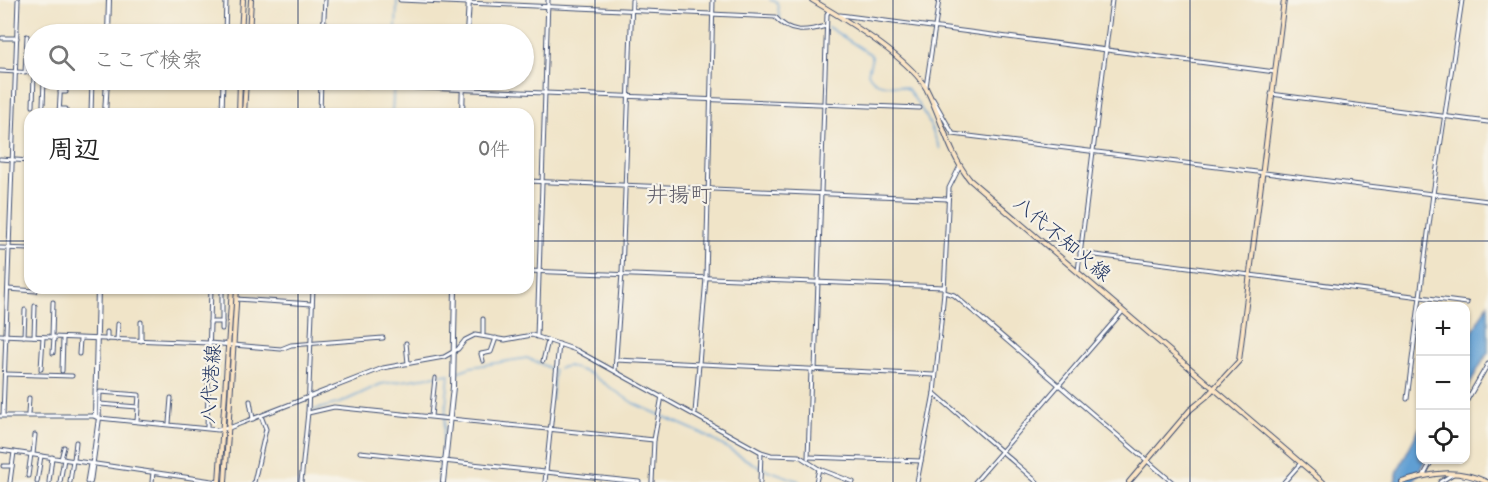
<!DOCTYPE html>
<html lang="ja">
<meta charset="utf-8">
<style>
body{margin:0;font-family:"Balsamiq Sans","Klee One",sans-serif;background:#f6f6f6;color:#222}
.controls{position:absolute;right:18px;bottom:18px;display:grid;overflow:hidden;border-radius:12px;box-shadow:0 2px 4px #0004}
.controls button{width:54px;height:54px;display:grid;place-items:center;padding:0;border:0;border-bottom:2px solid #e0e0e0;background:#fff;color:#222;font:30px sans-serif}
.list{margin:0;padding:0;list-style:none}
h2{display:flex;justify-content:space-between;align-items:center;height:78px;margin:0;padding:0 24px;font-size:26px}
h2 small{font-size:20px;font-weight:400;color:#767676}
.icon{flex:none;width:33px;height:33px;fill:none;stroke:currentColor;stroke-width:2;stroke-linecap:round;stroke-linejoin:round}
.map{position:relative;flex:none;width:1488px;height:482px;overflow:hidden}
.search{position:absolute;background:#fff;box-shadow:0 2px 4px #0004;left:24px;top:24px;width:510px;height:66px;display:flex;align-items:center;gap:15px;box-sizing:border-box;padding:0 21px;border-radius:33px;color:#767676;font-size:22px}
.panel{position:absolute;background:#fff;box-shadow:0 2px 4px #0004;left:24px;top:108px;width:510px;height:186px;border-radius:18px}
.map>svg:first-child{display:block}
.water{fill:#619fd3;stroke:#3e6798;stroke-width:1.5}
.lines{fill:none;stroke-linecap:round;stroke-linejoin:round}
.stream{stroke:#619fd3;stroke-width:1.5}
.minor-casing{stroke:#3b4a6e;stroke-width:5}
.tertiary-casing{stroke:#3b4a6e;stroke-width:6}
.secondary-casing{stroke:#3b4a6e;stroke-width:6}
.minor{stroke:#fff;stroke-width:3}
.tertiary{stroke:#fff;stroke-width:4}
.secondary{stroke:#fce5c4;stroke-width:4}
.grid{fill:none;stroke:#1b2f5e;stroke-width:1.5;stroke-opacity:0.55}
.labels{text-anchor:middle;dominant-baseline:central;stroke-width:4.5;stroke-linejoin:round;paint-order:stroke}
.street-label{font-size:20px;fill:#1b2f5e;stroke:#f7f3e8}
.quarter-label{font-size:22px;fill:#5f5d69;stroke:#f7f3e8}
</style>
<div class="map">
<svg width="1488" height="482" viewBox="0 0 1488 482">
<rect width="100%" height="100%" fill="#f7f3e8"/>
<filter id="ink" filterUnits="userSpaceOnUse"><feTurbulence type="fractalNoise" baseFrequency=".0167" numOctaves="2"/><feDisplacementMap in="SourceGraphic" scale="12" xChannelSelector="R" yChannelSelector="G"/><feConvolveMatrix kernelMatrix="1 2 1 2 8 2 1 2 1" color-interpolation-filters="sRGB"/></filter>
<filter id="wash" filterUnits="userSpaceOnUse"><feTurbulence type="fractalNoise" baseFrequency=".008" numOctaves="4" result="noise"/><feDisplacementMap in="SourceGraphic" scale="24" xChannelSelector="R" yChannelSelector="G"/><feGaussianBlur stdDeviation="1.35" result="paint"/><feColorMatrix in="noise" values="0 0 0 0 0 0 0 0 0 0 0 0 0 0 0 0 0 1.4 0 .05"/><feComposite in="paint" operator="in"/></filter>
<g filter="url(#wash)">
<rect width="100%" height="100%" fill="#f0e4c8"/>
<g class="water">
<polygon points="1488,304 1488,352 1466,390 1466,343"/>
<polygon points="1420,427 1420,460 1425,460 1413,482 1395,482 1398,470"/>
</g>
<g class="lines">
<g class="stream">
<polyline points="770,0 777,2 780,20"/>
<path d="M828 27 870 54 872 57 868 73C876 90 894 82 908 89L927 118 940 149"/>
<polyline points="396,34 397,0"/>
<polyline points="392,114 394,80"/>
<polyline points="559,368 568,366 589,373 633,403 703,434 759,467 799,481"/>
<polyline points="454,373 471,367 527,358 554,370"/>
<polyline points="552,400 554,372"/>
<polyline points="310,411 340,403 381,384 449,374 439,482"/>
</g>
</g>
</g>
<g filter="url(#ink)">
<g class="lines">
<g class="minor-casing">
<g id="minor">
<path d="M400 0 775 17C790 34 805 32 826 26"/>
<polyline points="840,15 1275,72"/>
<polyline points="225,34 226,0"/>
<polyline points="323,34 325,0"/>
<polyline points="2,38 17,38"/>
<polyline points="0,71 34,73"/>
<polyline points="25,73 27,36"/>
<polyline points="205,80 239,81"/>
<polyline points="246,81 920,108"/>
<polyline points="926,87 939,0"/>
<polyline points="60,92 66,92"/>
<polyline points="1271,94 1488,122"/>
<polyline points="933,99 953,134 1488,201"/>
<polyline points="43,105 44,80"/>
<polyline points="33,106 34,74"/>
<polyline points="59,109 66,109"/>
<polyline points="59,114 61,80"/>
<polyline points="91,114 92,80"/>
<polyline points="222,114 223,80"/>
<polyline points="320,114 321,80"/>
<polyline points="0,159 30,161"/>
<polyline points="528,181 948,199"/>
<polyline points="0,248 30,249"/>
<polyline points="1080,253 1467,303"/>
<polyline points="528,271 944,287"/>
<polyline points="1078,271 1112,0"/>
<polyline points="8,289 36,291"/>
<polyline points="944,292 954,295 1172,482"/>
<polyline points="236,299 312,304"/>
<polyline points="210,322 222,322"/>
<polyline points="222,329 222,288"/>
<polyline points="483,334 483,319"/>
<polyline points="0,335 209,343 281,349 291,345 383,338"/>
<polyline points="24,336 25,310"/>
<polyline points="34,336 35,306"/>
<polyline points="52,337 53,302"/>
<polyline points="537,337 548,0"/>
<polyline points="107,340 107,332"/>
<polyline points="117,340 118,324"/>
<polyline points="141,341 141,322"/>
<polyline points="406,343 408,363"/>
<polyline points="53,353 54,337"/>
<polyline points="79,354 80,339"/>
<polyline points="616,360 934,375"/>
<polyline points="483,361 481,354 491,352 496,338"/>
<polyline points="543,361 548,341"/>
<polyline points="41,369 43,337"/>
<polyline points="815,370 827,14 829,11"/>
<polyline points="62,371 63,338"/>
<polyline points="615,371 622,273 632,0"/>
<polyline points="5,374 72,376"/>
<polyline points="934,393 1037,482"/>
<polyline points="1407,399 1433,194 1462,0"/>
<polyline points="250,401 253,419"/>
<polyline points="1466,402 1488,364"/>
<polyline points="100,404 138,407"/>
<polyline points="308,413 334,407 654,440"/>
<polyline points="695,413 706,278 713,0"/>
<polyline points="28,414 29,398"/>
<polyline points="3,415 18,0"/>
<polyline points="0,416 95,416"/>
<polyline points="431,416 435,378"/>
<polyline points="137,421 139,395 100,392 99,418 218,430 229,428 383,368 444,357 458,349 465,340 475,335 505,340 532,335 576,350 761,452 771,455 799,456 819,469 853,482"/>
<polyline points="169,423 171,398"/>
<polyline points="207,427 211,288"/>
<polyline points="0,450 219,482"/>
<polyline points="360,452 639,482"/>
<polyline points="33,454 35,435"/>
<polyline points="809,457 921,461"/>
<polyline points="808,458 811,370"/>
<polyline points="61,459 64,447"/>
<polyline points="74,460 76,442"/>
<polyline points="3,466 12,466"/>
<polyline points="1424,475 1432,460"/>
<polyline points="28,476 31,454"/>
<polyline points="10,482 14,452"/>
<polyline points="37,482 41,456"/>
<polyline points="49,482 52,457"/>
<polyline points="60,482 64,459"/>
<polyline points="70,482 73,460"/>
<polyline points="87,482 90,464"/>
<polyline points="152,482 153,472"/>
<polyline points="254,482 266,429 261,416"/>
<polyline points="301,482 308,412 313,288"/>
<polyline points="545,482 559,344"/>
<polyline points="652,482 654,440 662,396"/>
<polyline points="760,482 761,452"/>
<polyline points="816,482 819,469"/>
<polyline points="917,482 934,393 944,292 949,188 960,166"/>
<polyline points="975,482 1123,311"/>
<polyline points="1284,482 1300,464"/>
<polyline points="1440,482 1453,474"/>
</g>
</g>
<g class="tertiary-casing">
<g id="tertiary">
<polyline points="108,34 109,0"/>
<polyline points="467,34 469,0"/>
<polyline points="105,114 107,80"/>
<polyline points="462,114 463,80"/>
<polyline points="90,482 99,418 95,416 98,288"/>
<polyline points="443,482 453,387 455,288"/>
</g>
</g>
<g class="secondary-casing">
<g id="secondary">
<path d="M812 0C843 18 908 57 926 88 942 118 948 153 970 180L1323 482"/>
<polyline points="241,34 243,0"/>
<polyline points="249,34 251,0"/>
<polyline points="239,114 240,80"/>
<polyline points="244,114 246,80"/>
<polyline points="219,482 232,288"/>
<polyline points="225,482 237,288"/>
<polyline points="1129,482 1190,410 1206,397 1239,361 1284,0"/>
<path d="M1402 482C1432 473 1457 468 1487 482"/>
</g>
</g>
<use href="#minor" class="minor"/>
<use href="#tertiary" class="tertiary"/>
<use href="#secondary" class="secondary"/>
</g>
</g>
<path class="grid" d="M298 0V34M595 0V482M893 0V482M1190 0V482M298 80V114M0 241H30M528 241H1488M298 288V482"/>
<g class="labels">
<g class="street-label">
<text transform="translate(1062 239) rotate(40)">八代不知火線</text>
<text transform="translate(211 384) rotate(-86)">八代港線</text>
</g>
<g class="quarter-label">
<text x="679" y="195">井揚町</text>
</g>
</g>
</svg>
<div class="controls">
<button>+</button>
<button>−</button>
<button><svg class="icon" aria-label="locate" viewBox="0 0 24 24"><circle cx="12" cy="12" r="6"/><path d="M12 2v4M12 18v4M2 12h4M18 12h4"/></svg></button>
</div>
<div class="search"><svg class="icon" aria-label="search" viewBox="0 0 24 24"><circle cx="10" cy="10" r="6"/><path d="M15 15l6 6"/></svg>ここで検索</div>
<section class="panel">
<h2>周辺<small>0件</small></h2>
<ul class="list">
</ul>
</section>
</div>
